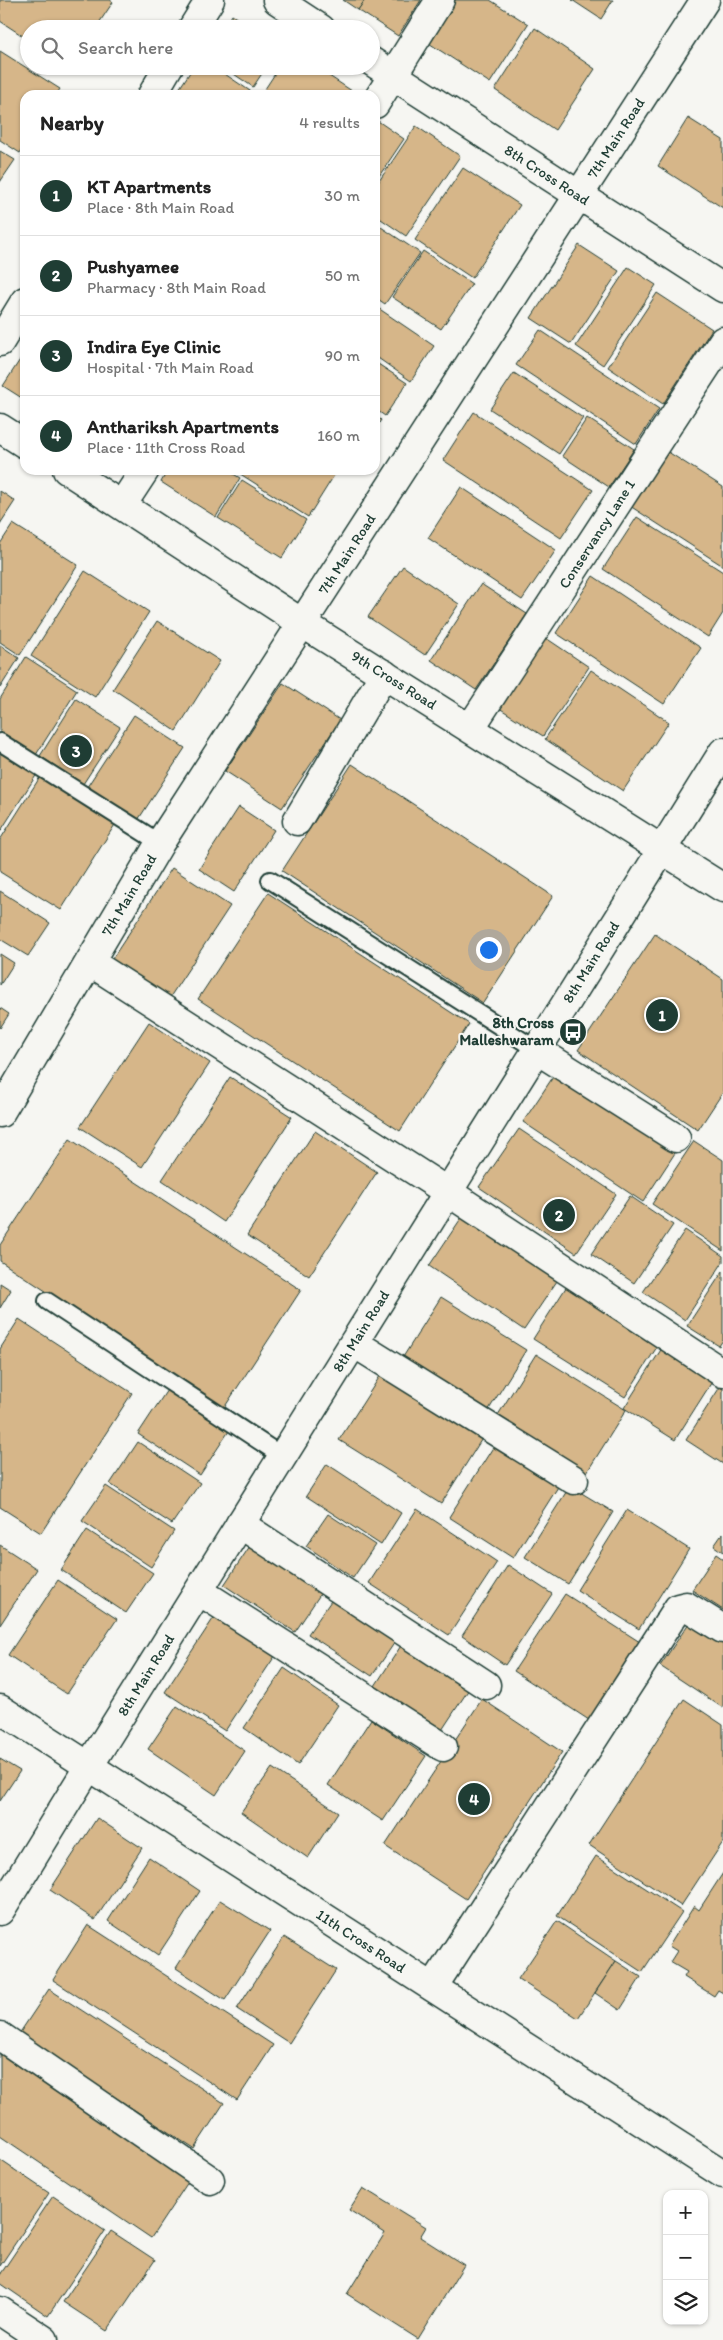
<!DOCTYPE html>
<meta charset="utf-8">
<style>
body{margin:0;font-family:Itim,sans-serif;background:#f6f6f6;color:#222}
.controls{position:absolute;right:15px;bottom:15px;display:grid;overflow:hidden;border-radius:10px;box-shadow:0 1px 4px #0004}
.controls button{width:45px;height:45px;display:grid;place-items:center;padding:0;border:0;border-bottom:1px solid #e0e0e0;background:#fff;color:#222;font:25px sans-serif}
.you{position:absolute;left:488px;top:949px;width:18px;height:18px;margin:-12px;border:4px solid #fff;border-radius:50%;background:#1a73e8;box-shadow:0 0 0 8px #1a73e833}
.badge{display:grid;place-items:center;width:32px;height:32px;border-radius:50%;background:#1f3d34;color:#fff;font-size:16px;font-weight:700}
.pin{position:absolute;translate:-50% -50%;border:2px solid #fff;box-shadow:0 1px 5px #0006}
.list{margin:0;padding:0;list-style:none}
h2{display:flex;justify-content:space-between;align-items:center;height:65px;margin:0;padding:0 20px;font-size:21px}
h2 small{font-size:16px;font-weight:400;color:#767676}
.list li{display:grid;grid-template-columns:32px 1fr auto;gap:15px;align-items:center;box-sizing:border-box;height:80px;padding:0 20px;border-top:1px solid #e0e0e0}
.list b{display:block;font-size:19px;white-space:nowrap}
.list p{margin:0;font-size:16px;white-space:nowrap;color:#767676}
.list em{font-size:16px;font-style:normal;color:#767676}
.icon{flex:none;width:28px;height:28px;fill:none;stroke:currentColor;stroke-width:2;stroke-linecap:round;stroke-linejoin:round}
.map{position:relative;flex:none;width:723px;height:2340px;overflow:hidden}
.search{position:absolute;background:#fff;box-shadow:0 1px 4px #0004;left:20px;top:20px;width:360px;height:55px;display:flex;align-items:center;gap:12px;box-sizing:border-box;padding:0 18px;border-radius:28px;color:#767676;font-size:19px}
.panel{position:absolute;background:#fff;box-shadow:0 1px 4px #0004;left:20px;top:90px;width:360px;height:385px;border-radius:15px}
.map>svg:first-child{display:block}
.building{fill:#d6b689;stroke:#1f3d34}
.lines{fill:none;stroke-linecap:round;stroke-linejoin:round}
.service-casing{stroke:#1f3d34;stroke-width:20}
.minor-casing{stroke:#1f3d34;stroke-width:31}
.tertiary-casing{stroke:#1f3d34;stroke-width:31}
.secondary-casing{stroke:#1f3d34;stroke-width:31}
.service{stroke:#f6f6f2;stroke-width:16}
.minor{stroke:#f6f6f2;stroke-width:28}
.tertiary{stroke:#f6f6f2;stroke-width:28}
.secondary{stroke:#f6f6f2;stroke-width:28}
.labels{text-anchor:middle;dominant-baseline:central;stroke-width:4;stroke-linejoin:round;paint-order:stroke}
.street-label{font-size:15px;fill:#1f3d34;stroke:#f6f6f2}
.poi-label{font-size:15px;font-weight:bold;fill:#1f3d34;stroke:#f6f6f2;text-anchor:end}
</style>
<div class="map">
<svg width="723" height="2340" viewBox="0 0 723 2340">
<rect width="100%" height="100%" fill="#f6f6f2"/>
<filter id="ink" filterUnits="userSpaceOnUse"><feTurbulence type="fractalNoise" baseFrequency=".02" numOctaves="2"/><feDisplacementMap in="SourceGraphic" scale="10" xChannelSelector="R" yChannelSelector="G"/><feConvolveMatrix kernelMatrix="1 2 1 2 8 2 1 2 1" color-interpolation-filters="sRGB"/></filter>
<g filter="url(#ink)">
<g class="building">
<polygon points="0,0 110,0 113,2 95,29 29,29 29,40 0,21"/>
<polygon points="343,0 365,0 358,10"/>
<polygon points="365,0 421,0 398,36 358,10"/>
<polygon points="446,0 490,0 528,24 490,83 421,38"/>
<polygon points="572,0 613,0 601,19"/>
<polygon points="232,15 253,29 223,29"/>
<polygon points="535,28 595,69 555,130 495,90"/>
<polygon points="0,51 60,89 56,95 25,95 25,144 20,153 0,140"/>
<polygon points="194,66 213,66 256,95 187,95 179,89"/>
<polygon points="222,66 267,66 253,87"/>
<polygon points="280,66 314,66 358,95 268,95 263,92"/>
<polygon points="688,118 723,140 723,208 658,166"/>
<polygon points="375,119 404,139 375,182"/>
<polygon points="416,126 460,156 406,236 375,215 375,187"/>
<polygon points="0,151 15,160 0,182"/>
<polygon points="463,168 520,205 472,278 415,240"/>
<polygon points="375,223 420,253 385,304 375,297"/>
<polygon points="579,245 619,271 571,344 531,318"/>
<polygon points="423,251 472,284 441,329 392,297"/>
<polygon points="628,267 656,285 603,365 576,346"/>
<polygon points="657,293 712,329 663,404 608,367"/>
<polygon points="378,308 434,346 411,381 375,356 375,314"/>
<polygon points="540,330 659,409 636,444 516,365"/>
<polygon points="25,352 25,400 3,386"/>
<polygon points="375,362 407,383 385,416 375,409"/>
<polygon points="514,373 583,418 559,454 490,409"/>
<polygon points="474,412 593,490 561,538 443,460"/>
<polygon points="375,415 381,420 375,429"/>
<polygon points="587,418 634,449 609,487 562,456"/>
<polygon points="665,450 723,487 723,566 630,506"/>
<polygon points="168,470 227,470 240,478 216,517 161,482"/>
<polygon points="234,470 328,470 335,474 308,517"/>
<polygon points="242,480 306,520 282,558 218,518"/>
<polygon points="461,487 556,550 522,600 428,538"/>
<polygon points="0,491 15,501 0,524"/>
<polygon points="637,517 723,572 723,613 708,637 603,569"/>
<polygon points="13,524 78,565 20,655 0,642 0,544"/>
<polygon points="403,566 459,604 425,655 368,617"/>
<polygon points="85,571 149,612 95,697 31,656"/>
<polygon points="593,576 701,648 664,704 556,633"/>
<polygon points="481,584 527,614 476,690 431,660"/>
<polygon points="157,621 220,661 176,731 113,689"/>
<polygon points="543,636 589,667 543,736 496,706"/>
<polygon points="0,645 19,658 0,688"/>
<polygon points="26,657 77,690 34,758 0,736 0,699"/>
<polygon points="591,670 669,722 623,791 545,739"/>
<polygon points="283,683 340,720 282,808 225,771"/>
<polygon points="76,699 120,727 83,784 40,756"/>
<polygon points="134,715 185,748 138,820 87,787"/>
<polygon points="0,751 37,774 0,832"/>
<polygon points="352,764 553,896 483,1003 282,871"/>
<polygon points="42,774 116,823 61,910 0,872 0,840"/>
<polygon points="239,807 274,830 234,892 199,869"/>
<polygon points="172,868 230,906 170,997 112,959"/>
<polygon points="0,891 50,923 28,956 0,939"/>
<polygon points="268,893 469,1024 400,1131 198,999"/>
<polygon points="655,934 723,979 723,1092 698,1130 578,1050"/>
<polygon points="0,954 14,963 0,985"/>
<polygon points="0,1008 9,1014 0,1028"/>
<polygon points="149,1022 210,1063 142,1167 80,1127"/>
<polygon points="555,1074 675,1153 643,1202 523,1122"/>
<polygon points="230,1077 292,1117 224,1222 162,1180"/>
<polygon points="519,1129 616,1194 576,1253 479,1187"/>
<polygon points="315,1131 377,1172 309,1276 247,1235"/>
<polygon points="70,1139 301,1290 224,1408 0,1261 0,1245"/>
<polygon points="694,1141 723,1160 723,1251 652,1204"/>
<polygon points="630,1196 673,1225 634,1283 591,1254"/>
<polygon points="464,1214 559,1278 524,1330 429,1266"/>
<polygon points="685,1230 723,1256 723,1262 685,1320 643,1292"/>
<polygon points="723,1271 723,1340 719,1346 687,1326"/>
<polygon points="572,1278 664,1336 625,1397 533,1339"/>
<polygon points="0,1283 11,1290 0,1308"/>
<polygon points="441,1297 526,1350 483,1419 398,1365"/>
<polygon points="19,1319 132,1393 41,1533 0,1507 0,1349"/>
<polygon points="664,1345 715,1377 675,1440 624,1408"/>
<polygon points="536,1354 626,1410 582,1480 493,1423"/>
<polygon points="382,1373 483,1437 441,1504 339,1440"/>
<polygon points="720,1387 723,1389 723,1464 686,1440"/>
<polygon points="167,1390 229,1431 200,1475 138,1434"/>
<polygon points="499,1438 563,1479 513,1558 449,1517"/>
<polygon points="138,1442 200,1483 172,1524 110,1484"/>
<polygon points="327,1464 401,1513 381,1545 306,1496"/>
<polygon points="106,1486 174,1531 151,1567 82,1521"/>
<polygon points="570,1486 613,1512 568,1584 525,1557"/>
<polygon points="417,1509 497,1562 449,1635 369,1583"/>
<polygon points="627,1510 689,1549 639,1629 577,1590"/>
<polygon points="328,1514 375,1545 353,1578 306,1546"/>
<polygon points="87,1530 153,1573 126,1613 61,1570"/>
<polygon points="723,1533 723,1552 714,1546"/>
<polygon points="252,1543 323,1590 295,1632 224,1585"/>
<polygon points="0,1545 37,1569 0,1625"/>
<polygon points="716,1554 723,1559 723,1610 692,1590"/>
<polygon points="508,1565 552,1594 505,1665 462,1636"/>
<polygon points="58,1580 117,1619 67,1694 8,1655"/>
<polygon points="565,1594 643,1644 592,1722 514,1671"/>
<polygon points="333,1598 397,1639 372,1676 308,1634"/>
<polygon points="215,1616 275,1656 225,1731 165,1692"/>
<polygon points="691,1620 723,1641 723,1708 660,1666"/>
<polygon points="404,1641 471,1686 442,1730 375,1686"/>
<polygon points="284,1668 338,1705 298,1765 244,1728"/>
<polygon points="482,1699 562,1752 466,1899 385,1846"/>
<polygon points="684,1699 723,1725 723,1842 681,1906 589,1845"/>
<polygon points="177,1706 245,1751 216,1795 148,1749"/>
<polygon points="371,1719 426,1756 383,1821 328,1785"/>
<polygon points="0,1759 20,1771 0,1801"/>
<polygon points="272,1768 338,1812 308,1858 241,1812"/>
<polygon points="97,1818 142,1848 95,1920 50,1890"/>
<polygon points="596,1856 682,1912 642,1972 557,1916"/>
<polygon points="149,1857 200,1891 158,1955 108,1921"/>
<polygon points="723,1873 723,1993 718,1990 714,1996 684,1977 687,1972 670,1962 677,1951 669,1946 694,1906 699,1910"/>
<polygon points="220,1900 270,1931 225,2000 176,1968"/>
<polygon points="557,1921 616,1961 578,2018 518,1979"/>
<polygon points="88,1925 273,2045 237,2100 53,1980"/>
<polygon points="284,1937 336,1970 289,2043 237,2009"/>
<polygon points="616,1961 641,1977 620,2010 595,1993"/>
<polygon points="49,1989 224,2103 194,2149 19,2034"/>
<polygon points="0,2046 192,2176 151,2238 0,2136"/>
<polygon points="0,2160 49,2193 0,2266"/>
<polygon points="363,2188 426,2227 420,2237 464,2265 418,2339 347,2294 385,2233 349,2210"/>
<polygon points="53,2196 105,2231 48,2316 0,2283 0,2275"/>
<polygon points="111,2231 155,2260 107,2331 63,2302"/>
</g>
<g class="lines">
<g class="service-casing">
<g id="service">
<polyline points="0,742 160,843"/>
<polyline points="270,880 537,1050"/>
<polyline points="47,1301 282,1456"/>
</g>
</g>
<g class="minor-casing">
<g id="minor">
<polyline points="192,29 210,0"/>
<polyline points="152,95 169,66"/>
<polyline points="375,104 440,0"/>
<polyline points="0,342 25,301"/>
<polyline points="0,428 25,444"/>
<polyline points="67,470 302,623 723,888"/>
<polyline points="122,505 145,470"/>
<polyline points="471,727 723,341"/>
<polyline points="297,821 384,674"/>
<polyline points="90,962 448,1192 723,1373"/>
<polyline points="537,1050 676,1138"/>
<polyline points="0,1113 160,843 705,0"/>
<polyline points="354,1343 574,1480"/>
<polyline points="240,1524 486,1685"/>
<polyline points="199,1591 443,1747"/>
<polyline points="433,1987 678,1608 686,1606 723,1629"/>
<polyline points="0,2036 210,2180"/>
<polyline points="0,2311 44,2340"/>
</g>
</g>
<g class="tertiary-casing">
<g id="tertiary">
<polyline points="277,0 321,29"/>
<polyline points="371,61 723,288"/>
<polyline points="0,1709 723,2174"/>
</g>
</g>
<g class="secondary-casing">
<polyline id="secondary" points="0,1911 89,1766 723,752"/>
</g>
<use href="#service" class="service"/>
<use href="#minor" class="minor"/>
<use href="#tertiary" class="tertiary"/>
<use href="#secondary" class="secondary"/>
</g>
</g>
<defs>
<g id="bus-disc" transform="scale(1.4375)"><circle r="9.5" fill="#1f3d34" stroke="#f6f6f2"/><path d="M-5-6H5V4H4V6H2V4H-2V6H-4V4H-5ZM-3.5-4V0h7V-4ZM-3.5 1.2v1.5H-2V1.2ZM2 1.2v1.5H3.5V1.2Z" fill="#fff"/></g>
</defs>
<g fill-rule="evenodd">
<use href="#bus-disc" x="573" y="1032"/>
</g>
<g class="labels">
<g class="street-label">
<text transform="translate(616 138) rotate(-57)">7th Main Road</text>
<text transform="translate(547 175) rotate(33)">8th Cross Road</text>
<text transform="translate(597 534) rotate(-57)">Conservancy Lane 1</text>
<text transform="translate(347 554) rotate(-57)">7th Main Road</text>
<text transform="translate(394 680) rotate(32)">9th Cross Road</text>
<text transform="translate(129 895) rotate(-59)">7th Main Road</text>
<text transform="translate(591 962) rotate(-58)">8th Main Road</text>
<text transform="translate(361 1331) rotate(-58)">8th Main Road</text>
<text transform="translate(146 1675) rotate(-58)">8th Main Road</text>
<text transform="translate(361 1941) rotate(33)">11th Cross Road</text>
</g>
<g class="poi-label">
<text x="554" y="1023">8th Cross<tspan x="554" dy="17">Malleshwaram</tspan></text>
</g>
</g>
</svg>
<div class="controls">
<button>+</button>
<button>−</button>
<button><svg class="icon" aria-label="layers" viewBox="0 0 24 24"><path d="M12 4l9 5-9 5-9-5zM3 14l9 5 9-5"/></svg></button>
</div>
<div class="you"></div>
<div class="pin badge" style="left:662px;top:1015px">1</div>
<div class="pin badge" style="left:559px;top:1215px">2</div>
<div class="pin badge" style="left:76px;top:751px">3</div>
<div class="pin badge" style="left:474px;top:1799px">4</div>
<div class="search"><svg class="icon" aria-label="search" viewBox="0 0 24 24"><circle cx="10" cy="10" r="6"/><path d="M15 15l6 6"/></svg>Search here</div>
<section class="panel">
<h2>Nearby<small>4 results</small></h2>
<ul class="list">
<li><span class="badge">1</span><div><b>KT Apartments</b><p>Place · 8th Main Road</p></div><em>30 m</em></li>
<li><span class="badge">2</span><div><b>Pushyamee</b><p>Pharmacy · 8th Main Road</p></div><em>50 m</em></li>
<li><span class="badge">3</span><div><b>Indira Eye Clinic</b><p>Hospital · 7th Main Road</p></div><em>90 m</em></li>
<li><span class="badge">4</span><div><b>Anthariksh Apartments</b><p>Place · 11th Cross Road</p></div><em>160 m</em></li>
</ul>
</section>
</div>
